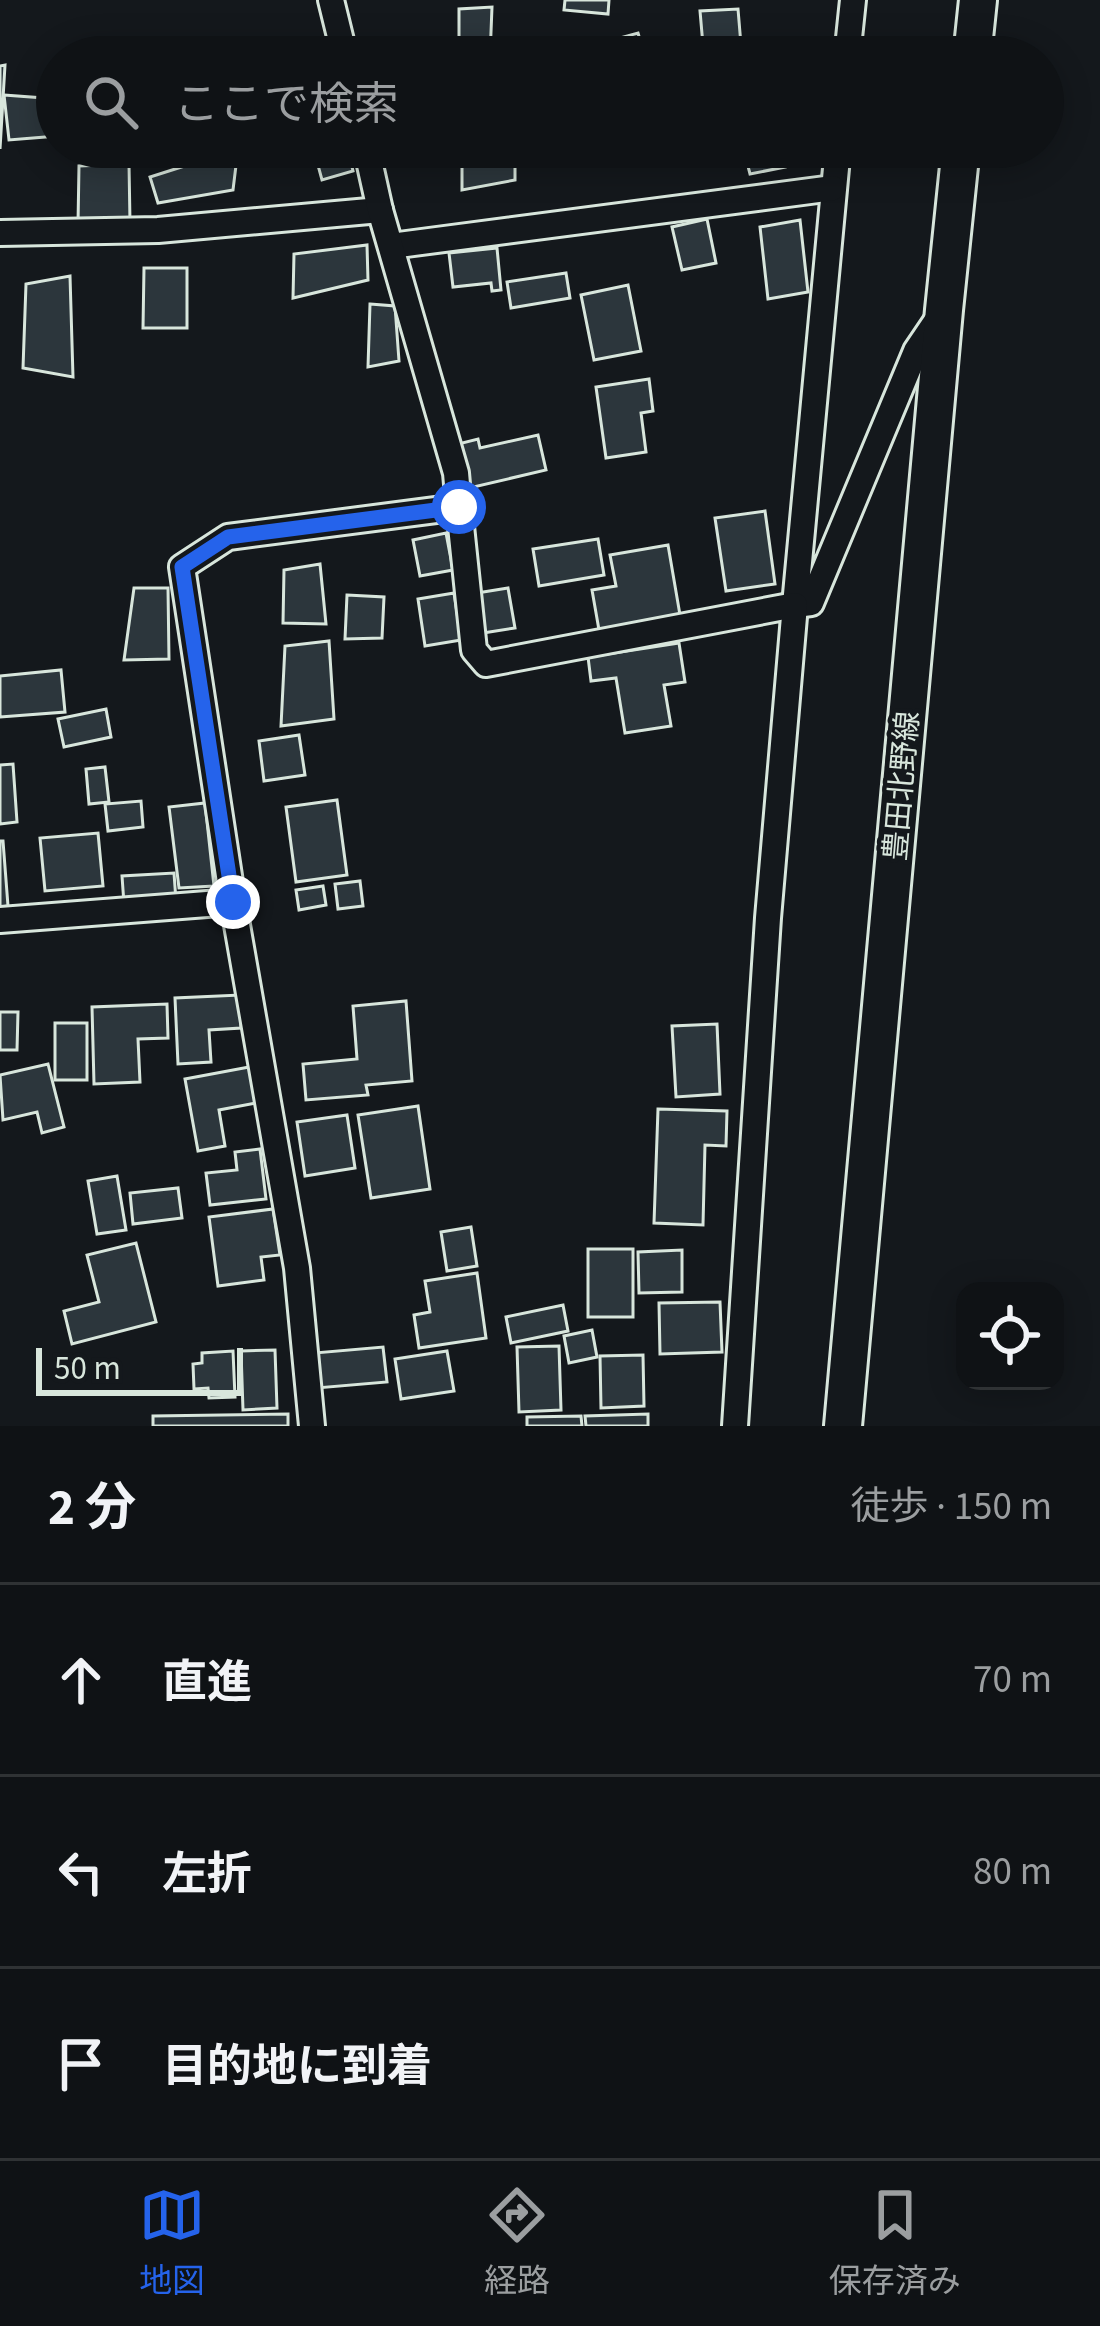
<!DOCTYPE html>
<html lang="ja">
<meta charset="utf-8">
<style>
body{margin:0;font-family:"Source Sans 3","Noto Sans JP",sans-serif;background:#181b1e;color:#f1f3f6}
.controls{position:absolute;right:36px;bottom:36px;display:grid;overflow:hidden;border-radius:24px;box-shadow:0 6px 30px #0003}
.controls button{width:108px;height:108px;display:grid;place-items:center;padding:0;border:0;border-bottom:3px solid #2f3234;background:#0f1215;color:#f1f3f6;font:60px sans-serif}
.scale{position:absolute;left:36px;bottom:30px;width:207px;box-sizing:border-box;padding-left:12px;border:6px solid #d8e6dc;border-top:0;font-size:33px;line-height:42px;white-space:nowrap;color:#d8e6dc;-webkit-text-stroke:9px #14181c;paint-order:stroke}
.stop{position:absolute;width:36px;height:36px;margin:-27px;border:9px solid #2563eb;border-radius:50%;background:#fff}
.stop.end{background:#2563eb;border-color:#fff;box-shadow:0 3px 12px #0008}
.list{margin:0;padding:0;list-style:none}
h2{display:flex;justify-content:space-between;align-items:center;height:156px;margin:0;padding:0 48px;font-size:51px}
h2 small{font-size:39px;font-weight:400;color:#9b9ea0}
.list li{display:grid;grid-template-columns:78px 1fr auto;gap:36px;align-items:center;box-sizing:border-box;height:192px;padding:0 48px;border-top:3px solid #2f3234}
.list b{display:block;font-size:45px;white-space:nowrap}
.list em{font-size:39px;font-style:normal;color:#9b9ea0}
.icon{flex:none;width:66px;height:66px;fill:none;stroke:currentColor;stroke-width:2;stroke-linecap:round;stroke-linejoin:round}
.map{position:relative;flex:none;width:1100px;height:1426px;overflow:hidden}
.search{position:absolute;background:#0f1215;box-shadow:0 6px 30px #0003;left:36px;right:36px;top:36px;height:132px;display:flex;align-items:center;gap:30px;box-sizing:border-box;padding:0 42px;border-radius:66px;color:#9b9ea0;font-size:45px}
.sheet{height:732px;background:#0f1215}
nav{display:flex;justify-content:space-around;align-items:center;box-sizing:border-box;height:168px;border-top:3px solid #2f3234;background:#0f1215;font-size:33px;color:#9b9ea0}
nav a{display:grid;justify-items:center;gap:6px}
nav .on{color:#2563eb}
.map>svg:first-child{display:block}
.building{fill:#2c363c;stroke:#d8e6dc;stroke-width:3}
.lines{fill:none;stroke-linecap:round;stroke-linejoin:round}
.street-casing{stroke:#d8e6dc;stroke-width:30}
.secondary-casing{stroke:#d8e6dc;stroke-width:42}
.street{stroke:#14181c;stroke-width:24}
.secondary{stroke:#14181c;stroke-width:36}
.route{stroke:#2563eb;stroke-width:15}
.labels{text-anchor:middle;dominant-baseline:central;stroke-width:9;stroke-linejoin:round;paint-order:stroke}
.street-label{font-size:30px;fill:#d8e6dc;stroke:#14181c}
</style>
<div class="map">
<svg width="1100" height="1426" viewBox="0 0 1100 1426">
<rect width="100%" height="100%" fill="#14181c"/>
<g class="building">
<polygon points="565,0 609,0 608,14 564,10"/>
<polygon points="492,7 490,57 459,57 459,9"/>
<polygon points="738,9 742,57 704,57 700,11"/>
<polygon points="638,33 645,57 609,57 605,42"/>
<polygon points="5,65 0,149 0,66"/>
<polygon points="4,95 57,99 57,136 9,140"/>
<polygon points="313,147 347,147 353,171 322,180"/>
<polygon points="462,147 515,147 515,180 462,190"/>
<polygon points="743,147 779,147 785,167 750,174"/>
<polygon points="238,149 233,190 158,203 150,177"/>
<polygon points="129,164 130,222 78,224 79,166"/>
<polygon points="707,219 716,263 682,270 672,227"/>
<polygon points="800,220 808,292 768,299 760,227"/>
<polygon points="367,245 368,280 293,298 294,254"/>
<polygon points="497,248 501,290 492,291 491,283 453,287 449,253"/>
<polygon points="144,268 187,268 187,328 143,328"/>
<polygon points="566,273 570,298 511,308 507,282"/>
<polygon points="70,276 73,377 23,368 26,284"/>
<polygon points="628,285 641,351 594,360 581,295"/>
<polygon points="370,304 395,306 399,361 368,367"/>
<polygon points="649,379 653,411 641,413 646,452 606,458 596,387"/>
<polygon points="538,435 546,470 465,489 454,445 478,439 480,448"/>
<polygon points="765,511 775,584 726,591 715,518"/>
<polygon points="446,533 453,570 420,576 413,540"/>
<polygon points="598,539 604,575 539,586 533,549"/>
<polygon points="668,545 680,615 599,630 592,590 616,586 610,555"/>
<polygon points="320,564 326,624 283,623 284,570"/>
<polygon points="134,588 168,588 169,659 124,660"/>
<polygon points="508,588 515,628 483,633 477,593"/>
<polygon points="454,593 461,640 425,646 418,599"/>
<polygon points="347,595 384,597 382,638 345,639"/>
<polygon points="329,641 334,719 281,726 285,646"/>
<polygon points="679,643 685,682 664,685 671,726 625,733 616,678 591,681 588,657"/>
<polygon points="61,670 65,712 0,717 0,676"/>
<polygon points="106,709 111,737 64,747 58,719"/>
<polygon points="299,735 305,775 264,781 259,741"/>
<polygon points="13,764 17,822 0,824 0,765"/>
<polygon points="105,767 109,802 89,804 86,769"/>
<polygon points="337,800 347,875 296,882 286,807"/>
<polygon points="141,801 143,827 108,831 105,804"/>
<polygon points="205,803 214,886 179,888 169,807"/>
<polygon points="98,833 103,886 45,891 40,838"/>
<polygon points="0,841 3,841 8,906 0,907"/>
<polygon points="174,873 176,901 124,904 122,876"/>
<polygon points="360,881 363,906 338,909 335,884"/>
<polygon points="323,886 326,905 299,910 296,890"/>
<polygon points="240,995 241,1028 209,1030 211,1062 178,1064 175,998"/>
<polygon points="406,1001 412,1081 366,1085 368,1095 306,1100 303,1064 357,1059 353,1006"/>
<polygon points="167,1004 168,1038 138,1039 140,1082 94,1084 92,1007"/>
<polygon points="0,1012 18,1012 17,1050 0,1050"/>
<rect x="55" y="1023" width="32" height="57"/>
<polygon points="717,1024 720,1094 676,1097 672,1026"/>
<polygon points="48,1064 64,1127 42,1133 37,1112 3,1120 0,1075"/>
<polygon points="249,1067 256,1103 219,1110 225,1146 198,1151 185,1079"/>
<polygon points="418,1106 430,1189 371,1198 358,1115"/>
<polygon points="658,1109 727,1111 726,1146 705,1145 703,1225 654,1223"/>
<polygon points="347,1115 355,1168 305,1176 297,1122"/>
<polygon points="260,1149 266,1199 210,1205 206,1173 237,1170 235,1152"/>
<polygon points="117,1176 126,1230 97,1234 88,1181"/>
<polygon points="178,1188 182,1218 133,1224 130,1193"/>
<polygon points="273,1209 280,1255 261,1257 264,1280 218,1286 209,1217"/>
<polygon points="471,1227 477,1266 447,1271 441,1232"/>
<polygon points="136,1243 156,1322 72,1344 64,1311 99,1302 87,1255"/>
<rect x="588" y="1249" width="45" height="68"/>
<polygon points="682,1250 682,1292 639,1293 638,1252"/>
<polygon points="477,1273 486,1338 419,1348 414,1315 430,1312 425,1281"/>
<polygon points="720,1302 722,1352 660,1354 659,1303"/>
<polygon points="563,1305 568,1331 511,1343 506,1317"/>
<polygon points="592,1330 597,1357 569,1363 564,1336"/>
<polygon points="559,1346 561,1410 519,1412 517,1347"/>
<polygon points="383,1347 387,1382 317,1388 314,1353"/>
<polygon points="275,1350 277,1408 243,1410 241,1351"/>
<polygon points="233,1351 235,1397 209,1398 208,1388 194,1389 193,1364 202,1363 202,1353"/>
<polygon points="447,1351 454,1391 401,1399 395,1359"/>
<polygon points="643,1355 644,1406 601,1408 600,1356"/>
<polygon points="288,1414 288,1426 153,1426 153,1416"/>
<polygon points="648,1414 648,1426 586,1426 585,1416"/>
<polygon points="581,1416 582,1426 527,1426 527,1417"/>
</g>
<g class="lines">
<g class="street-casing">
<g id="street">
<polyline points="331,0 345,57"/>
<polyline points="847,57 853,0"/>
<polyline points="838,147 795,605 811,603 916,351 939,317"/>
<polyline points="0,233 158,230 380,210"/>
<polyline points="391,246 833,188"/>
<polyline points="459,507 474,650 486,664 795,605 768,918 735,1426"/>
<polyline points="0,920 233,902"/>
<polyline points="312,1426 297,1268 233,902 182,567 228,537 459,507 456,473 380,210 366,147"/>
</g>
</g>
<g class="secondary-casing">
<g id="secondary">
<polyline points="972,57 978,0"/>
<polyline points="843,1426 944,310 961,147"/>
</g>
</g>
<use href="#street" class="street"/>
<use href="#secondary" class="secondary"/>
</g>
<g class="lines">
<polyline class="route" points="233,902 182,567 228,537 459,507"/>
</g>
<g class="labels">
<g class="street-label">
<text transform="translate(902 786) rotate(-85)">豊田北野線</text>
</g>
</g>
</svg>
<div class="controls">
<button><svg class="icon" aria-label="locate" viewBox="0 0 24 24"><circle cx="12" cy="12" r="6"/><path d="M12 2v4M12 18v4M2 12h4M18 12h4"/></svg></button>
</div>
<div class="scale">50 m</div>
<div class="stop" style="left:459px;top:507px"></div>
<div class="stop end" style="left:233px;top:902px"></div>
<div class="search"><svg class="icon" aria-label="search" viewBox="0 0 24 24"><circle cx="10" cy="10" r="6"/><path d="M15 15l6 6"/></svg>ここで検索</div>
</div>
<section class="sheet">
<h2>2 分<small>徒歩 · 150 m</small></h2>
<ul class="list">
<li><svg class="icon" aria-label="ahead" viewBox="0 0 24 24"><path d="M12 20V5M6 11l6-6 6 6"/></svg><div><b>直進</b></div><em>70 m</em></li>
<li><svg class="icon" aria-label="left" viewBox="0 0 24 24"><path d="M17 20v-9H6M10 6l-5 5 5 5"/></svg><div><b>左折</b></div><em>80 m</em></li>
<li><svg class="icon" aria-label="arrive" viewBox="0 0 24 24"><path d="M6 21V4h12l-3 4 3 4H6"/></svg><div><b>目的地に到着</b></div></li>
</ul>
</section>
<nav>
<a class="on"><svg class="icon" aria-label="map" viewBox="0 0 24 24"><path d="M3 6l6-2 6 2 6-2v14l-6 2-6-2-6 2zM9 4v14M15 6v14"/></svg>地図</a>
<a><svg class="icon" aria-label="directions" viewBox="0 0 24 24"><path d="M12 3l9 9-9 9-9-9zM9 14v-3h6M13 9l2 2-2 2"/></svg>経路</a>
<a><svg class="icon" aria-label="saved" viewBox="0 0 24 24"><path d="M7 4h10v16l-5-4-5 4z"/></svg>保存済み</a>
</nav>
